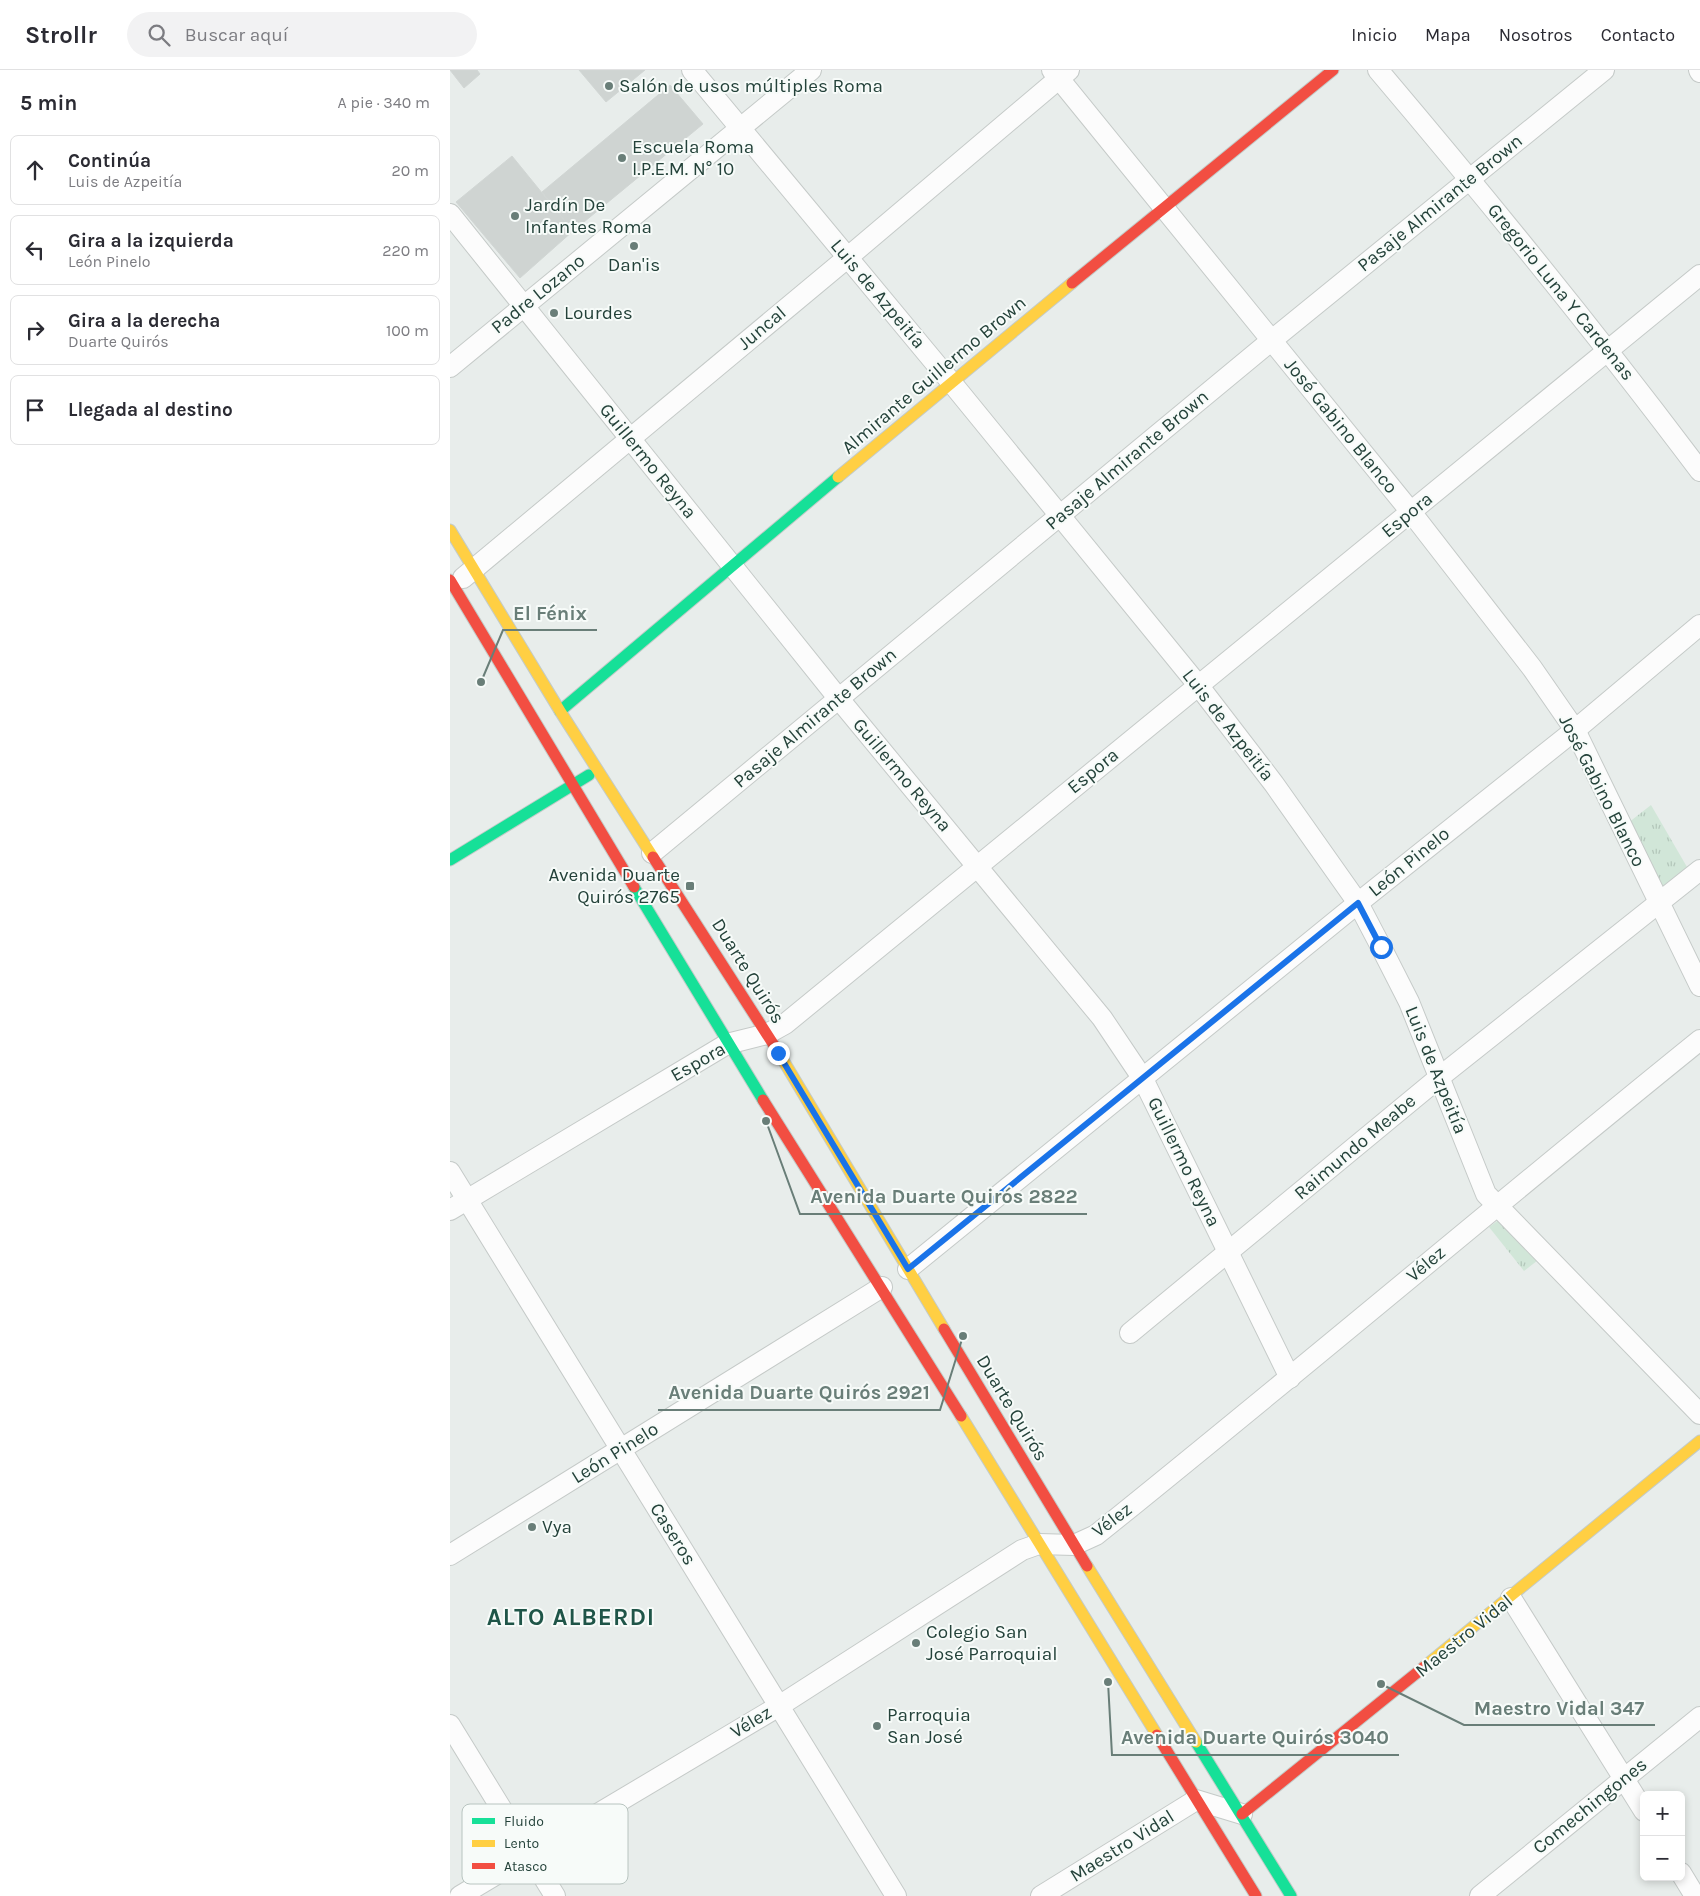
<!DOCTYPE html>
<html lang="es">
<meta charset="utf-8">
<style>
body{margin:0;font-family:Karla,sans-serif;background:#f2f2f3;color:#2b2b33}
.controls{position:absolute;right:15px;bottom:15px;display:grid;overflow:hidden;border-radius:8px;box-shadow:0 2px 8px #0003}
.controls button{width:45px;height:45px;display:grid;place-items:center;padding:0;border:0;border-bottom:1px solid #e1e1e2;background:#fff;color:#2b2b33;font:25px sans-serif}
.stop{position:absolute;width:15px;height:15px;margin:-11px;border:4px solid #1a73e8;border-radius:50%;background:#fff}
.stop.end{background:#1a73e8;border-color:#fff;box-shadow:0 1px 5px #0008}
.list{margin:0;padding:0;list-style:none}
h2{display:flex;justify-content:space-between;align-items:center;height:65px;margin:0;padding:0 20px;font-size:21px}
h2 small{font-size:16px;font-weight:400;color:#7c7c81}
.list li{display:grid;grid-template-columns:32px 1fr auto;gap:15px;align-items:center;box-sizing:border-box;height:70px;margin:0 10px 10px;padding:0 10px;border:1px solid #e1e1e2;border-radius:8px}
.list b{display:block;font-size:19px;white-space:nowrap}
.list p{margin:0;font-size:16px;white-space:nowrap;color:#7c7c81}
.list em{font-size:16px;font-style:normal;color:#7c7c81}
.icon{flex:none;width:28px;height:28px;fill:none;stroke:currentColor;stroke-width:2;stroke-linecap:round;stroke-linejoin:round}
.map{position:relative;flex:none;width:1250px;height:1826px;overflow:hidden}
header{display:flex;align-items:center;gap:30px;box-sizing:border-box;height:70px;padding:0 25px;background:#fff;border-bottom:1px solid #e1e1e2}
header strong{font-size:24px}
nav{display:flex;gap:28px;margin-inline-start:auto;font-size:18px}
.search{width:350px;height:45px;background:#f2f2f3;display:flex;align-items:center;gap:12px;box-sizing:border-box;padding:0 18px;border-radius:28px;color:#7c7c81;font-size:19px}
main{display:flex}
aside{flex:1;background:#fff}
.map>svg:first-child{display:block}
.park{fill:url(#park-tufts)}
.building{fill:#cfd4d2;stroke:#d1d6d4}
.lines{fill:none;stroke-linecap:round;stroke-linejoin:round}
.street-casing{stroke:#c5cac8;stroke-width:22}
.fast-casing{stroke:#c3cbc8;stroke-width:13}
.slow-casing{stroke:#c3cbc8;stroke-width:13}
.jam-casing{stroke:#c3cbc8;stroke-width:13}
.street{stroke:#fcfcfc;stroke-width:20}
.fast{stroke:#16e098;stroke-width:11}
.slow{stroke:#ffcf43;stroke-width:11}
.jam{stroke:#f24e42;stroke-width:11}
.route{stroke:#1a73e8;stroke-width:6}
.poi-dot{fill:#697e78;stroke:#f7fbf9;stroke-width:2}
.labels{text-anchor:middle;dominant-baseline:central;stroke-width:4;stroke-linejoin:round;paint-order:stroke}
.poi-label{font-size:19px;fill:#24423a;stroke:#f7fbf9;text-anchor:start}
.street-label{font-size:19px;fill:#24423a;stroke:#f7fbf9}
.district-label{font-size:24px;font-weight:bold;letter-spacing:1px;fill:#1f5548;stroke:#f7fbf9}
.key{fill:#f7fbf9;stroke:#b8c4c0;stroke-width:1}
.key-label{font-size:14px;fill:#24423a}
.leader{fill:none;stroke:#697e78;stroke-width:2}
.callout-dot{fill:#697e78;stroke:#f7fbf9;stroke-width:2}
.callout-label{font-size:20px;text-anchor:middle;font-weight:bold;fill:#697e78;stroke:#f7fbf9;stroke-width:4;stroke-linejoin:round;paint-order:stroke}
</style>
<header>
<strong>Strollr</strong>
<div class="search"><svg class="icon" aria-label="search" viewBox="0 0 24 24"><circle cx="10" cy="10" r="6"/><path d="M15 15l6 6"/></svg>Buscar aquí</div>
<nav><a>Inicio</a><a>Mapa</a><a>Nosotros</a><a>Contacto</a></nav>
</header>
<main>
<aside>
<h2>5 min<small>A pie · 340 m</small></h2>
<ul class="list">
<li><svg class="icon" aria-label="ahead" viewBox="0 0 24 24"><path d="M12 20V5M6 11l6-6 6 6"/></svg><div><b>Continúa</b><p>Luis de Azpeitía</p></div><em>20 m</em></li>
<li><svg class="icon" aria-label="left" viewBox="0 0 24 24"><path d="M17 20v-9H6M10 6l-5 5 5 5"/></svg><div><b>Gira a la izquierda</b><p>León Pinelo</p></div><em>220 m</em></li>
<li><svg class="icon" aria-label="right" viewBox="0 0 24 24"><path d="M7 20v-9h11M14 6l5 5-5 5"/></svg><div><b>Gira a la derecha</b><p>Duarte Quirós</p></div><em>100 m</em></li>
<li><svg class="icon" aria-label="arrive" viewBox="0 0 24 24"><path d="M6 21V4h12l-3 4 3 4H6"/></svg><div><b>Llegada al destino</b></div></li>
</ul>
</aside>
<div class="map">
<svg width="1250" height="1826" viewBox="0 0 1250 1826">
<defs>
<pattern id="park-tufts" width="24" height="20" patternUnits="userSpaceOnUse" patternTransform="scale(1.25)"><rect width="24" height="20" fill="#d1e6d8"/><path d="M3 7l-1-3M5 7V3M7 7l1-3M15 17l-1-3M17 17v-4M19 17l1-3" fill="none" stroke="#b3c6ba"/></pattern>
</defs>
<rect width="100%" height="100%" fill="#e8edeb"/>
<g class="park">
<polygon points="1201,735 1237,797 1212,817 1178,753"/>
<polygon points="1053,1147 1092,1187 1074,1201 1039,1157"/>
</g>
<g class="building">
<polygon points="0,0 27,0 30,4 14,18"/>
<polygon points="129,0 195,0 156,32"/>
<polygon points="220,15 253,54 123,161 92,122"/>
<polygon points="62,86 123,161 70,208 6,132"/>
</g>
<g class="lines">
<g class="street-casing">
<g id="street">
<polyline points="242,0 501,312 748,615 824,714 908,833 931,877 959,932 1036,1124 1250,1344"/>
<polyline points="602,0 961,442 1082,598 1125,660 1250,916"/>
<path d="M928 0C1039 131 1147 264 1250 401"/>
<polyline points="1249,0 1250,2"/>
<polyline points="0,144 389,629 652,948 693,1009 840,1308"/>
<polyline points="0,297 361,0"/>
<polyline points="13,508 397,188 619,0"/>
<polyline points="202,783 822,270 1154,0"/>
<polyline points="0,1102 446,1826"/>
<polyline points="0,1140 277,974 317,964 335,954 1250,205"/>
<polyline points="458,1199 908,833 1125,660 1250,555"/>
<polyline points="680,1263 991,1006 1250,800"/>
<polyline points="0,1485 432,1217"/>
<polyline points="1061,1528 1194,1741"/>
<polyline points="0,1655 105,1826"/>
<polyline points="1231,1803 1245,1826"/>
<path d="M10 1826 329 1636 572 1480 589 1474 624 1475 646 1465C849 1302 1047 1134 1250 970"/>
<polyline points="591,1826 746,1730 792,1744"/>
<polyline points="1030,1826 1250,1647"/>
</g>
</g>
<g class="fast-casing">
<g id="fast">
<polyline points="110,641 388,407"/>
<polyline points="0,790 139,705"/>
<polyline points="184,817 313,1030"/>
<polyline points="746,1672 841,1826"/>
</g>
</g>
<g class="slow-casing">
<g id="slow">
<polyline points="388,407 622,213"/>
<polyline points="0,460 110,641 203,787"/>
<polyline points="327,980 494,1259"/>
<polyline points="511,1346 707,1665"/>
<polyline points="637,1496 746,1672"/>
<polyline points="974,1597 1250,1371"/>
</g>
</g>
<g class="jam-casing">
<g id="jam">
<polyline points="622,213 883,0"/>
<polyline points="0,510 184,817"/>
<polyline points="203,787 327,980"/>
<polyline points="313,1030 511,1346"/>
<polyline points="494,1259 637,1496"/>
<polyline points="707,1665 806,1826"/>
<polyline points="792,1744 974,1597"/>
</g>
</g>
<use href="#street" class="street"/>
<use href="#fast" class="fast"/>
<use href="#slow" class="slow"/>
<use href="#jam" class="jam"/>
</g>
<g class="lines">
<polyline class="route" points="328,983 458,1199 908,833 931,877"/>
</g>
<g class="poi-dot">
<circle cx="159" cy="16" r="5"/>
<circle cx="172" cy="88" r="5"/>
<circle cx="65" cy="146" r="5"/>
<circle cx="184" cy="176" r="5"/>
<circle cx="104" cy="243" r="5"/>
<rect x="235" y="811" width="10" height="10" rx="2.5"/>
<circle cx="82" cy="1457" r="5"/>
<circle cx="466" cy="1573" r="5"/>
<circle cx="427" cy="1656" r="5"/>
</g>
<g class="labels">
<g class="poi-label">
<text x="169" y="16">Salón de usos múltiples Roma</text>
<text x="182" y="77">Escuela Roma<tspan x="182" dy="22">I.P.E.M. N° 10</tspan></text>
<text x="75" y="135">Jardín De<tspan x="75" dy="22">Infantes Roma</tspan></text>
<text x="184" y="195" text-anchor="middle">Dan'is</text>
<text x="114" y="243">Lourdes</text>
<text x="230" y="805" text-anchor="end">Avenida Duarte<tspan x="230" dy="22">Quirós 2765</tspan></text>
<text x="92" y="1457">Vya</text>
<text x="476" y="1562">Colegio San<tspan x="476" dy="22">José Parroquial</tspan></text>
<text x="437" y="1645">Parroquia<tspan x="437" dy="22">San José</tspan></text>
</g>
<g class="street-label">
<text transform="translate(990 133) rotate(-39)">Pasaje Almirante Brown</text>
<text transform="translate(1111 222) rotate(51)">Gregorio Luna Y Cardenas</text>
<text transform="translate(88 224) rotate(-39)">Padre Lozano</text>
<text transform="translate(428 224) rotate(50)">Luis de Azpeitía</text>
<text transform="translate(312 258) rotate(-40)">Juncal</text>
<text transform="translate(484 305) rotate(-40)">Almirante Guillermo Brown</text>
<text transform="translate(891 356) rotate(51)">José Gabino Blanco</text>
<text transform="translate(677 390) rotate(-40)">Pasaje Almirante Brown</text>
<text transform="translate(198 391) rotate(51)">Guillermo Reyna</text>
<text transform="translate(957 445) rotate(-39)">Espora</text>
<text transform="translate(365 648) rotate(-40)">Pasaje Almirante Brown</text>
<text transform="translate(778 655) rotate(52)">Luis de Azpeitía</text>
<text transform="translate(643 701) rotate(-39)">Espora</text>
<text transform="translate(452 705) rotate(50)">Guillermo Reyna</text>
<text transform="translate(1152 721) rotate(63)">José Gabino Blanco</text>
<text transform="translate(959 792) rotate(-39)">León Pinelo</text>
<text transform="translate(298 901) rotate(58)">Duarte Quirós</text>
<text transform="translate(248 992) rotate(-30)">Espora</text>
<text transform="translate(986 1000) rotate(68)">Luis de Azpeitía</text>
<text transform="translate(905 1077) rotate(-40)">Raimundo Meabe</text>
<text transform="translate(734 1092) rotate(64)">Guillermo Reyna</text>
<text transform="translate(976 1194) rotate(-40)">Vélez</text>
<text transform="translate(562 1338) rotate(59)">Duarte Quirós</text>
<text transform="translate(165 1383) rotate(-32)">León Pinelo</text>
<text transform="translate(662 1450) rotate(-37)">Vélez</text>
<text transform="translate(223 1464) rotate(58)">Caseros</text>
<text transform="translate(1014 1566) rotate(-39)">Maestro Vidal</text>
<text transform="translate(301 1652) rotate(-31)">Vélez</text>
<text transform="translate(1140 1736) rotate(-39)">Comechingones</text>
<text transform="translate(672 1776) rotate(-32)">Maestro Vidal</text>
</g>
<g class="district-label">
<text x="121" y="1547">ALTO ALBERDI</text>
</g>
</g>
<rect x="12" y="1734" width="166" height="80" rx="8" class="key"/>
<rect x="22" y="1748" width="23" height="6" fill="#16e098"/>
<rect x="22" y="1770" width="23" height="7" fill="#ffcf43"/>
<rect x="22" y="1793" width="23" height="6" fill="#f24e42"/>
<g class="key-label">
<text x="54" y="1756">Fluido</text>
<text x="54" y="1778">Lento</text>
<text x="54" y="1801">Atasco</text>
</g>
<path class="leader" d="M31 612L53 560H147M316 1051L350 1144H637M513 1266L490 1340H208M931 1614L1014 1655H1205M658 1612L662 1685H949"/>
<g class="callout-dot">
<circle cx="31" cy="612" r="5"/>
<circle cx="316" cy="1051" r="5"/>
<circle cx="513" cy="1266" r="5"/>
<circle cx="931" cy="1614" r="5"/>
<circle cx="658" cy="1612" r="5"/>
</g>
<g class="callout-label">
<text x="100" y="550">El Fénix</text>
<text x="494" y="1133">Avenida Duarte Quirós 2822</text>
<text x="349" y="1329">Avenida Duarte Quirós 2921</text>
<text x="1109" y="1645">Maestro Vidal 347</text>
<text x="805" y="1674">Avenida Duarte Quirós 3040</text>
</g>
</svg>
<div class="controls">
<button>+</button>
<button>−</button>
</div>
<div class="stop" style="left:931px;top:877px"></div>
<div class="stop end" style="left:328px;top:983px"></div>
</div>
</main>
